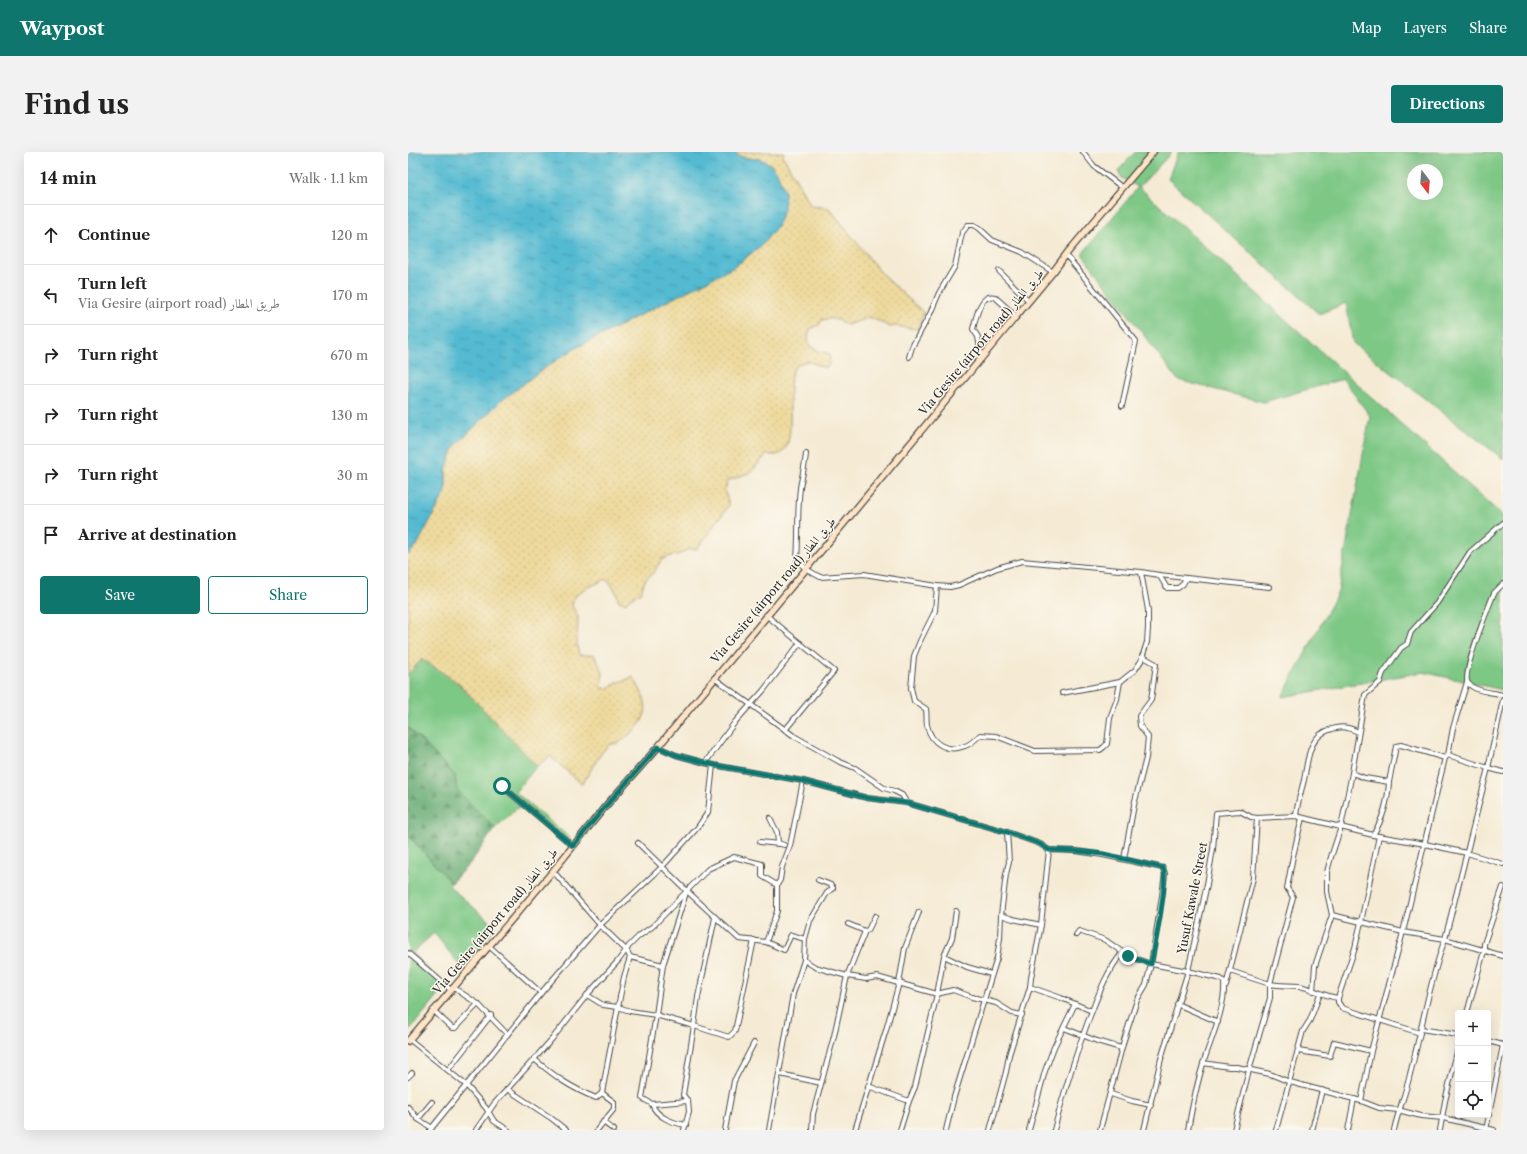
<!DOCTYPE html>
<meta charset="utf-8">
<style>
body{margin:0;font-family:"Libre Caslon Text",Amiri,serif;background:#f2f2f2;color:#222}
.controls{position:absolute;right:12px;bottom:12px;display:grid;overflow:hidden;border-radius:4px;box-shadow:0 4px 16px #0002}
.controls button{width:36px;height:36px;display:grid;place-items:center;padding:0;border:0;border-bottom:1px solid #e0e0e0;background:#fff;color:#222;font:20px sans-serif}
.compass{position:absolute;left:999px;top:12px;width:36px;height:36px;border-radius:50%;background:#fff;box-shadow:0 4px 16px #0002;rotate:164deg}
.stop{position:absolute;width:12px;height:12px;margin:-9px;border:3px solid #0f766e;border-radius:50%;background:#fff}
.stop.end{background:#0f766e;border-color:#fff;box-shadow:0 1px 4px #0008}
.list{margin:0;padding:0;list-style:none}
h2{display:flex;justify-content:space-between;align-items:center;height:52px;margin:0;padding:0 16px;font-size:17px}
h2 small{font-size:13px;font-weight:400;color:#767676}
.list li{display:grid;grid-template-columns:26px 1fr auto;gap:12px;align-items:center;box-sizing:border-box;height:60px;padding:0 16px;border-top:1px solid #e0e0e0}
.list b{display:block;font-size:15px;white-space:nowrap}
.list p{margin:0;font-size:13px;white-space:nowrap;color:#767676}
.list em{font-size:13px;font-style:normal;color:#767676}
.actions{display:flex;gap:8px;padding:12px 16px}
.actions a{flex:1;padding:9px 0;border:1px solid #0f766e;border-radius:4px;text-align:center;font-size:14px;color:#0f766e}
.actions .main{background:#0f766e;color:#fff}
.icon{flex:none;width:22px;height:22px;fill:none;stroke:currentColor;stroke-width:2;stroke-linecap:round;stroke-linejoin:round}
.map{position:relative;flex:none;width:1095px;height:978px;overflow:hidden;border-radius:4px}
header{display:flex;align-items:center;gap:24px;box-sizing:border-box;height:56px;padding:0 20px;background:#0f766e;color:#fff}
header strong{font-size:19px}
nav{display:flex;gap:22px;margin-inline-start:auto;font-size:14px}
.intro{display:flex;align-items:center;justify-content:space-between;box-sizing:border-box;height:96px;padding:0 24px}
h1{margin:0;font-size:28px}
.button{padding:10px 18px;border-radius:4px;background:#0f766e;color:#fff;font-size:14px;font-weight:700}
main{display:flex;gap:24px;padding:0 24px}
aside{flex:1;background:#fff;border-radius:4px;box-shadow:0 4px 16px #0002}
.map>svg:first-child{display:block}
.green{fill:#7ec886;stroke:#547a58;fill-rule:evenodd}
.forest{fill:url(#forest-firs);stroke:#486c4f}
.sand{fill:url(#sand-dots);stroke:#8c8264}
.water{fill:url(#water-ripples);stroke:#3f727e}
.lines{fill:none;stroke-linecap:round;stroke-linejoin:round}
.street-casing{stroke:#494844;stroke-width:6}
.secondary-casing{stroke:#494844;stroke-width:8}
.street{stroke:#fff;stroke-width:4}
.secondary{stroke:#ffe4c6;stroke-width:5.5}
.route{stroke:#0f766e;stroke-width:5}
.labels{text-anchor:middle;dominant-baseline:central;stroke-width:3;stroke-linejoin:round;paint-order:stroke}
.street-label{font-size:12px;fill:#2b2b2b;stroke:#fbf7ec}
</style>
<header>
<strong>Waypost</strong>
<nav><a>Map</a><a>Layers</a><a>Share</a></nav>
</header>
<div class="intro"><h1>Find us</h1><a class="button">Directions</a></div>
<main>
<aside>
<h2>14 min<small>Walk · 1.1 km</small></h2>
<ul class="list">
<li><svg class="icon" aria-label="ahead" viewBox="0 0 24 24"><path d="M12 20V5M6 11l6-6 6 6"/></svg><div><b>Continue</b></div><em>120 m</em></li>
<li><svg class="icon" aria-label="left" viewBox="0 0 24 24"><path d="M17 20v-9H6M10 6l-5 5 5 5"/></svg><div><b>Turn left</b><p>Via Gesire (airport road) طريق المطار</p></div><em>170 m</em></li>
<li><svg class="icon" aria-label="right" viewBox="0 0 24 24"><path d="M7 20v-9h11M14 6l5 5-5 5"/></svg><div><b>Turn right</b></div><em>670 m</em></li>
<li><svg class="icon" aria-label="right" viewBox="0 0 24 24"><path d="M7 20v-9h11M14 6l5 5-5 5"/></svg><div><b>Turn right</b></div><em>130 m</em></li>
<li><svg class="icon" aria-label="right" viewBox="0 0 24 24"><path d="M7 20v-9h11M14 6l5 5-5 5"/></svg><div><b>Turn right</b></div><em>30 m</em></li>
<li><svg class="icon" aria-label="arrive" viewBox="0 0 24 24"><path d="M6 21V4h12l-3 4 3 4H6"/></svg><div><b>Arrive at destination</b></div></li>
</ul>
<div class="actions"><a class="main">Save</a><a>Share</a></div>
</aside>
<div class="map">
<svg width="1095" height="978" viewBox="0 0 1095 978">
<defs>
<pattern id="forest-firs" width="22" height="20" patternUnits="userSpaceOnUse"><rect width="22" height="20" fill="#66ac73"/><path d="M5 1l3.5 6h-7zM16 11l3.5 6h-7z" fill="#548c5f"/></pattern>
<pattern id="sand-dots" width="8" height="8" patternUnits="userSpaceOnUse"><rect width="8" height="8" fill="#eeda9e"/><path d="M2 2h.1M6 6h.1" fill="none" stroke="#cb8" stroke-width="1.8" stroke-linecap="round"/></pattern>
<pattern id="water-ripples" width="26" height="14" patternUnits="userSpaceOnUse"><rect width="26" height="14" fill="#53bad1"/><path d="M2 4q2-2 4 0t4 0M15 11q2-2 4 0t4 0" fill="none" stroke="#4597aa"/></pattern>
</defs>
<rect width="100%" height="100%" fill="#fbf7ec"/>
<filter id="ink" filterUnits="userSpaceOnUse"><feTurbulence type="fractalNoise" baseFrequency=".025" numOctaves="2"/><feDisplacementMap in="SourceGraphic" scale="8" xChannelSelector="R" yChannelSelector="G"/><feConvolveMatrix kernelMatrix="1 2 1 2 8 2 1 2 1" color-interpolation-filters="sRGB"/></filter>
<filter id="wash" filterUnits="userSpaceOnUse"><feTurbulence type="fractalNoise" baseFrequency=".012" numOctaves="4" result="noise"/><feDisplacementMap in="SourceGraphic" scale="16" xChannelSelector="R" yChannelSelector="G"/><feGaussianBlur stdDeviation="0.9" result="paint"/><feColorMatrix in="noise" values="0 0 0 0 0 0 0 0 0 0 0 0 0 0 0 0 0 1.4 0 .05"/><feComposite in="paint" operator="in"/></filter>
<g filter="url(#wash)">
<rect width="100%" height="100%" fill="#f5ebd5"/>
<g class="green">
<polygon points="727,0 764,0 731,35 1095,364 1095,538 1015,520 874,545 930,440 962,264 935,227 856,250 770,228 674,102 730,35 714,26 710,19"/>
<path d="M770 0H1095V307L945 191 938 151 911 162 760 27ZM1005 18H1029V42H1005Z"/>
<polygon points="14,507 50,531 129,614 107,640 162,686 159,690 114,652 87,676 49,638 47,623 0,575 0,522"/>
<polygon points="0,683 43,731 41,734 88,775 54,816 26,781 4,801 37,835 0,880"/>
</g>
<polygon class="forest" points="0,575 47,623 49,638 87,676 64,709 43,731 0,683"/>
<path class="sand" d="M325 0H376L375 4 403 54 421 56 474 122 516 161 510 176 508 177 487 174 482 175 462 165 439 173C429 167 425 165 414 168L411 173 402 177 400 185 401 194 411 199 422 202 421 213 417 216 400 209C396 210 391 211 388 214 372 227 395 298 368 303 365 303 361 303 359 302L343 320 319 329 317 340 321 353 289 397H281L272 402 263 404 254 407 246 420 237 428 233 440 221 447 218 451 211 449 207 438 199 427 176 437 166 445 164 454 170 464 169 494 171 503H183L186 502 195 521 193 535 199 537 209 531 225 525C240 550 245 562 221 583 213 589 213 592 202 592L194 600 174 632 142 604 129 614 50 531 14 507 0 522V403L9 393 38 339V318L45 298 52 289 93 249 135 217 166 197 326 115 355 92 365 14C351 4 338 9 325 0Z"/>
<polygon class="water" points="0,0 325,0 330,4 338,6 352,7 359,10 369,20 377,40 376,57 369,74 355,92 326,115 166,197 135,217 93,249 52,289 45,298 38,318 38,339 9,393 0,403"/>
</g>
<g filter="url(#ink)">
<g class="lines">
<g class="street-casing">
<g id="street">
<polyline points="675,0 686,14 715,36"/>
<polyline points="658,103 728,189 714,254"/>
<polyline points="591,119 620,148"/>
<polyline points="501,205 504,195 522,162 531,141 547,114 554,81 560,73 566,73 571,76 584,88 614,100 645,120"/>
<path d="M574 206 570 185 565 177C568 166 572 141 587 145L608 164"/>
<path d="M398 302C397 313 394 324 392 336 389 360 391 384 389 408L398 417 412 425 456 422 529 434 542 435 551 433 589 416 614 409 733 420 751 423 861 435"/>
<polyline points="1095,371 1062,400 1029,451 1003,480 999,492 993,496 975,521 972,530 957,543 944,621 933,675 923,705 919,720 919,740 924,763 995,780 1037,787 1095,804"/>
<polyline points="751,423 759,436 770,436 775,432 778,426"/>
<path d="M1095 432 1086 441C1081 454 1053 522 1060 531 1067 540 1085 540 1095 543"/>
<path d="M529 434 527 459 512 489 506 504 503 536 506 549 518 557C519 562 518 568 519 573 523 592 539 601 557 594 563 592 568 587 572 583L588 584 627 599 692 598 696 595 699 592 702 566 709 547 712 530"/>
<polyline points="358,463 426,519 377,578"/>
<polyline points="306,526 386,584 430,609 447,616 476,636 486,639 494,643 499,651"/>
<polyline points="654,541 712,530 727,518 733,509 739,490 740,476 740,458 733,420"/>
<polyline points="250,595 268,603 305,613 395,629 459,646 499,651 599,680 632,692 641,698 668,699 695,703 755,716 757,722 754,744 743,812 738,833 729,848 716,888 692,978"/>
<polyline points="1040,603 1080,616 1095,620"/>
<polyline points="297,611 327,570 355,539 392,491"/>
<polyline points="944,621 957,626 981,630 988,594 993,593 1037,606"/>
<polyline points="94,634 165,694"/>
<path d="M888 664C889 652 893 640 896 628 900 608 900 583 924 577 934 574 941 575 950 580"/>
<polyline points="362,666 369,680 370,691 376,693"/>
<path d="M965 683C975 667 980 648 981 630"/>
<polyline points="971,684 953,770 947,796 930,846 930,850 934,856 1012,881"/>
<polyline points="352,690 371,692"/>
<polyline points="230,691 279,739 331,787 358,790 376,798 383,783 397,787"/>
<polyline points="716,707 726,653 738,606 740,585 732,574 731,564 743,548 748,512 734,504"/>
<polyline points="145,719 192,773 219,799 222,805 216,825 210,855 194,941"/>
<polyline points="593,763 605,767 633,773"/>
<polyline points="307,766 290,845 286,874 321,885 327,879 346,788"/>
<polyline points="440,772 457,779"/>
<path d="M668 783 671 779 697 788 720 804 743 812 780 819 813 827 816 830C818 854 803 887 796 909 789 931 784 955 780 978"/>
<polyline points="358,790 369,759 369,733 372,728 374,715 382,694 395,629"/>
<polyline points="81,794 133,841"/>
<polyline points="0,801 43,838"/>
<polyline points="536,804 559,815 583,822"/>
<polyline points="222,805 255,813"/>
<polyline points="396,808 407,815 439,824 458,827 469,825 529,842 545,838 564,845 588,851 604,861 614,863"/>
<polyline points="822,819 862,832 885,745 879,736 885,704 894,666"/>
<polyline points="818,834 845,726 849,666"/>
<polyline points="622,835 653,846 684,859"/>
<polyline points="46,836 70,852 99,882"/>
<polyline points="905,839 907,814 924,763"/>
<polyline points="179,843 195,853 210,855 222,859 248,863 286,874 275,943 280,949"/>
<polyline points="769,852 810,870"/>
<polyline points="25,858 44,876 47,876 70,852"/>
<polyline points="1059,861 1076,799 1076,792 1095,735"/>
<polyline points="656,876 689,889 713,896"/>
<polyline points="1013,877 1050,883"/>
<polyline points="1,887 58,933 78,956 86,969 100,978"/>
<polyline points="1080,889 1095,893"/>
<polyline points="890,899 922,904 926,890 963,899"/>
<path d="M126 907C148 925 161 935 188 946L194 941 206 950V957L189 978"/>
<polyline points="795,911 821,915 829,915 862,922 882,930 953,949 971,956 990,958 1013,964 1035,966 1086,978"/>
<polyline points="40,918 83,863"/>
<polyline points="372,922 413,931"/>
<polyline points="0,925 4,921"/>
<polyline points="460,934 501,949"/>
<polyline points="99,937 143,966 158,978"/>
<polyline points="703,942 724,949 743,953"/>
<polyline points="953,949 963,899 995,780 1037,606 1040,603 1045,576 1059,530"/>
<path d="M244 952C248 965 265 971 278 973"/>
<polyline points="0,955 10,967 24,976"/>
<polyline points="10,967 24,950"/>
<polyline points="195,970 206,978"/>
<polyline points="22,978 133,841 192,773 254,715 290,675 300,660 305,613"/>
<polyline points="68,978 86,952 144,887 179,843 210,809 221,794 231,784 245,774 300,717 326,705 354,712 354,724 369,733"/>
<polyline points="276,978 281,960 280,949 244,952 234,946 248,863 255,813 278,741"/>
<polyline points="317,978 326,929 346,891"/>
<polyline points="361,978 385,842 396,808 397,787 402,769 419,741 425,736 423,733 410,728"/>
<polyline points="404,978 405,962 426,884 439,824 457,779 460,778 467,764"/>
<polyline points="447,978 478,878 491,831 497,796 511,760"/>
<polyline points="492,978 501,949 507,935 529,842 536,804 544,786 548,759"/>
<polyline points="538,978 546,945 589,806 592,786 593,763 598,722 601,710 599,680"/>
<polyline points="582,978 598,920 601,903 622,835 623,826 633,773 641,698"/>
<polyline points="621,978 637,919 646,895 667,852"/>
<path d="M646 978C656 940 668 901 682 864 691 841 699 819 715 800"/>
<polyline points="736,978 753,907 780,819 799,732 805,697 808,661 832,659 843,665 849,666 888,664 965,683 1017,692 1059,701 1095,712"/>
<path d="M826 978 841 918 862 846V832C873 834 880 833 891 834 904 836 915 844 930 846"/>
<polyline points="868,978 895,879 902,868 912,842"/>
<polyline points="904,978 914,938"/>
<polyline points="940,978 946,947"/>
<path d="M986 978C990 959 998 941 1002 922 1014 877 1021 831 1037 787L1080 616 1095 548"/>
<polyline points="1032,978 1037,949 1050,896"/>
<polyline points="1078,978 1095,893"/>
</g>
</g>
<g class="secondary-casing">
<polyline id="secondary" points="0,889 145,719 196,656 250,595 645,120 660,100 745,0"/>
</g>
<use href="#street" class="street"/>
<use href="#secondary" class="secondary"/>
</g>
</g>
<g class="lines" filter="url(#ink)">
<path class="route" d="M94 634 165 694 196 656 250 595 268 603 306 613 395 629 459 646 499 651 599 680 632 692 641 698 668 699 695 702 755 716C761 725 746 798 743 812L720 804"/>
</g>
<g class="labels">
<g class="street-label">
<text transform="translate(573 190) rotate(-50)">Via Gesire (airport road) طريق المطار</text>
<text transform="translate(365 438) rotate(-50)">Via Gesire (airport road) طريق المطار</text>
<text transform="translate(784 746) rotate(-79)">Yusuf Kawale Street</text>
<text transform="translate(87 769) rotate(-50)">Via Gesire (airport road) طريق المطار</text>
</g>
</g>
</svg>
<div class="controls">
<button>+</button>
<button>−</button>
<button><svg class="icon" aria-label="locate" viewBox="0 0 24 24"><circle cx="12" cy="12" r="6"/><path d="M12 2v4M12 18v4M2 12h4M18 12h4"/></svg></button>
</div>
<svg class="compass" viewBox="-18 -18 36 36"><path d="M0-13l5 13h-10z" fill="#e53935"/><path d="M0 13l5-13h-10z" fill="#767676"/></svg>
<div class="stop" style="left:94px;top:634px"></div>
<div class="stop end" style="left:720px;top:804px"></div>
</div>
</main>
